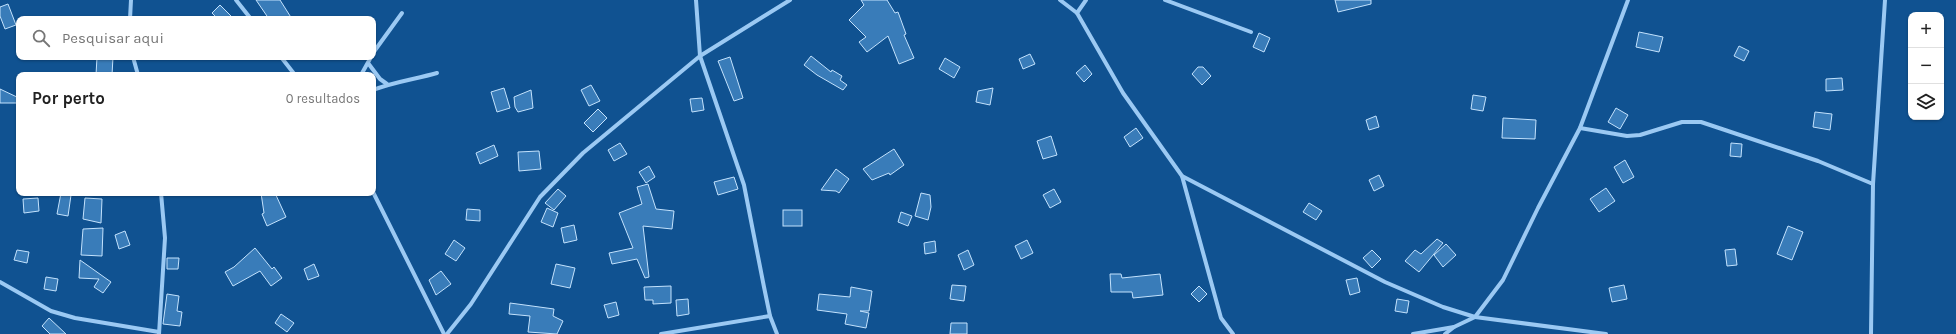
<!DOCTYPE html>
<html lang="pt">
<meta charset="utf-8">
<style>
body{margin:0;font-family:Karla,sans-serif;background:#f2f2f2;color:#222}
.controls{position:absolute;right:12px;top:12px;display:grid;overflow:hidden;border-radius:8px;box-shadow:0 1px 3px #0004}
.controls button{width:36px;height:36px;display:grid;place-items:center;padding:0;border:0;border-bottom:1px solid #e0e0e0;background:#fff;color:#222;font:20px sans-serif}
.list{margin:0;padding:0;list-style:none}
h2{display:flex;justify-content:space-between;align-items:center;height:52px;margin:0;padding:0 16px;font-size:17px}
h2 small{font-size:13px;font-weight:400;color:#767676}
.icon{flex:none;width:22px;height:22px;fill:none;stroke:currentColor;stroke-width:2;stroke-linecap:round;stroke-linejoin:round}
.map{position:relative;flex:none;width:1956px;height:334px;overflow:hidden}
.search{position:absolute;background:#fff;box-shadow:0 1px 3px #0004;left:16px;top:16px;width:360px;height:44px;display:flex;align-items:center;gap:10px;box-sizing:border-box;padding:0 14px;border-radius:8px;color:#767676;font-size:15px}
.panel{position:absolute;background:#fff;box-shadow:0 1px 3px #0004;left:16px;top:72px;width:360px;height:124px;border-radius:8px}
.map>svg:first-child{display:block}
.building{fill:#397cb9;stroke:#c3e2fd}
.lines{fill:none;stroke-linecap:round;stroke-linejoin:round}
.minor{stroke:#9bc9f3;stroke-width:4}
</style>
<div class="map">
<svg width="1956" height="334" viewBox="0 0 1956 334">
<rect width="100%" height="100%" fill="#105291"/>
<g class="building">
<polygon points="256,0 280,0 292,19 269,19"/>
<polygon points="861,0 887,0 895,13 898,12 906,34 904,35 914,58 899,64 888,36 867,52 859,42 866,37 849,20 864,5"/>
<polygon points="1335,0 1371,0 1371,4 1338,12"/>
<polygon points="8,4 16,25 5,29 0,16 0,7"/>
<polygon points="220,5 234,19 218,19 212,13"/>
<polygon points="1639,32 1663,37 1659,52 1636,47"/>
<polygon points="1259,33 1270,38 1264,52 1253,47"/>
<polygon points="1739,46 1749,51 1744,61 1734,56"/>
<polygon points="1030,54 1035,64 1023,69 1019,59"/>
<polygon points="811,56 831,72 832,70 842,76 840,80 847,85 843,90 817,75 804,65"/>
<polygon points="97,57 113,57 112,75 96,75"/>
<polygon points="730,57 743,98 734,101 718,61"/>
<polygon points="945,58 960,67 954,78 939,69"/>
<polygon points="1085,65 1092,74 1084,82 1076,73"/>
<polygon points="1198,67 1203,67 1211,76 1202,85 1192,74"/>
<polygon points="1842,78 1843,90 1826,91 1826,79"/>
<polygon points="591,85 600,101 589,106 581,90"/>
<polygon points="504,88 510,108 497,112 491,92"/>
<polygon points="993,88 990,105 976,102 978,91"/>
<polygon points="0,89 19,98 19,103 0,103"/>
<polygon points="531,90 533,108 518,112 515,107 514,97"/>
<polygon points="1473,95 1486,97 1483,111 1471,109"/>
<polygon points="702,98 704,110 692,112 690,99"/>
<polygon points="1616,108 1628,115 1620,129 1608,122"/>
<polygon points="598,109 607,118 593,132 584,123"/>
<polygon points="1815,112 1832,114 1830,130 1813,127"/>
<polygon points="1376,116 1379,127 1369,130 1366,120"/>
<polygon points="1503,118 1536,120 1535,139 1502,138"/>
<polygon points="1136,128 1143,138 1130,147 1124,137"/>
<polygon points="1051,136 1057,155 1043,159 1037,141"/>
<polygon points="620,143 627,154 614,161 608,150"/>
<polygon points="1731,143 1742,144 1741,157 1730,156"/>
<polygon points="494,145 498,156 480,164 476,153"/>
<polygon points="894,149 904,165 890,175 889,173 872,180 863,169"/>
<polygon points="539,151 541,169 519,171 518,152"/>
<polygon points="1625,160 1634,177 1623,183 1614,167"/>
<polygon points="649,166 655,177 646,183 639,172"/>
<polygon points="836,169 849,179 839,193 836,191 821,190"/>
<polygon points="1379,175 1384,186 1374,191 1369,180"/>
<polygon points="734,177 738,189 718,195 714,182"/>
<polygon points="648,184 656,209 674,211 672,229 643,226 649,277 645,278 637,259 612,264 609,253 633,248 619,213 642,204 637,187"/>
<polygon points="1606,188 1615,201 1599,212 1590,199"/>
<polygon points="558,189 566,196 554,210 545,203"/>
<polygon points="1054,189 1061,202 1050,208 1043,195"/>
<polygon points="61,193 71,195 68,216 57,214"/>
<polygon points="261,193 275,193 286,217 267,226 262,214 264,213"/>
<polygon points="921,193 930,195 931,207 928,220 915,216"/>
<polygon points="38,198 39,211 24,213 23,199"/>
<polygon points="85,198 102,199 101,223 83,219"/>
<polygon points="1309,203 1322,211 1316,220 1303,212"/>
<polygon points="547,208 558,213 553,227 541,222"/>
<polygon points="467,209 480,210 480,221 466,220"/>
<rect x="783" y="210" width="19" height="16"/>
<polygon points="901,212 912,216 908,226 898,222"/>
<polygon points="574,225 577,240 564,243 561,228"/>
<polygon points="1788,226 1803,232 1792,260 1777,254"/>
<polygon points="103,228 102,256 81,255 83,229"/>
<polygon points="125,231 130,245 119,249 115,235"/>
<polygon points="1437,239 1443,243 1419,272 1405,261 1415,250 1421,254"/>
<polygon points="454,240 465,248 456,261 445,254"/>
<polygon points="1027,240 1033,253 1021,259 1015,246"/>
<polygon points="935,241 936,252 925,254 924,243"/>
<polygon points="1446,244 1456,255 1443,267 1434,255"/>
<polygon points="255,248 272,269 274,267 282,278 271,286 260,271 233,286 225,272 234,267"/>
<polygon points="1735,249 1737,265 1727,266 1725,250"/>
<polygon points="17,250 29,252 27,263 14,260"/>
<polygon points="968,250 974,265 964,270 958,255"/>
<polygon points="1372,250 1381,259 1372,268 1363,258"/>
<polygon points="167,258 179,258 178,269 167,269"/>
<polygon points="80,260 111,282 103,293 94,287 99,279 79,278"/>
<polygon points="314,264 319,276 308,280 304,269"/>
<polygon points="556,264 575,268 570,288 551,284"/>
<polygon points="441,271 451,284 436,295 429,280"/>
<polygon points="1110,274 1121,274 1122,278 1160,274 1163,295 1133,298 1132,292 1111,292"/>
<polygon points="46,277 58,279 56,291 44,289"/>
<polygon points="1357,278 1360,292 1350,295 1346,280"/>
<polygon points="952,285 966,286 964,301 950,299"/>
<polygon points="1624,285 1627,299 1612,302 1609,288"/>
<polygon points="671,286 671,303 653,304 653,300 645,300 644,287"/>
<polygon points="1199,286 1207,294 1199,302 1191,294"/>
<polygon points="851,287 872,291 869,311 860,311 869,313 866,328 845,324 847,314 817,310 819,294 850,297"/>
<polygon points="167,294 179,296 177,311 182,312 180,326 163,324"/>
<polygon points="688,299 689,314 677,316 676,300"/>
<polygon points="1397,299 1409,301 1407,313 1395,311"/>
<polygon points="616,302 619,315 608,318 604,305"/>
<polygon points="510,303 554,309 553,316 563,321 557,334 528,332 530,316 509,314"/>
<polygon points="281,314 294,323 287,332 275,323"/>
<polygon points="49,318 66,334 50,334 42,326"/>
<polygon points="951,323 967,323 967,334 950,334"/>
</g>
<g class="lines">
<g class="minor">
<polyline points="236,0 251,19"/>
<polyline points="696,0 700,56 744,185 764,287 770,316 777,334"/>
<polyline points="1060,0 1077,13 1123,93 1182,176 1385,282 1443,307 1475,317 1606,334"/>
<polyline points="1165,0 1251,32"/>
<polyline points="1077,13 1086,0"/>
<polyline points="130,19 131,0"/>
<polyline points="373,53 402,13"/>
<polyline points="133,57 138,75"/>
<polyline points="281,57 295,75"/>
<polyline points="368,63 380,79 387,84"/>
<polyline points="361,75 371,57"/>
<path d="M373 90C393 82 416 79 437 73"/>
<polyline points="1580,128 1627,136 1640,135 1682,122 1701,122 1818,161 1873,184"/>
<polyline points="1182,176 1221,318 1233,334"/>
<polyline points="373,192 444,334"/>
<polyline points="0,282 51,311 75,318 159,332"/>
<polyline points="159,334 165,238 161,193"/>
<polyline points="447,334 471,304 540,197 583,153 700,56 790,0"/>
<polyline points="661,334 770,316"/>
<polyline points="1413,334 1454,327 1475,317 1503,280 1538,208 1580,128 1628,0"/>
<polyline points="1445,334 1454,327"/>
<polyline points="1871,334 1873,184 1885,0"/>
</g>
</g>
</svg>
<div class="controls">
<button>+</button>
<button>−</button>
<button><svg class="icon" aria-label="layers" viewBox="0 0 24 24"><path d="M12 4l9 5-9 5-9-5zM3 14l9 5 9-5"/></svg></button>
</div>
<div class="search"><svg class="icon" aria-label="search" viewBox="0 0 24 24"><circle cx="10" cy="10" r="6"/><path d="M15 15l6 6"/></svg>Pesquisar aqui</div>
<section class="panel">
<h2>Por perto<small>0 resultados</small></h2>
<ul class="list">
</ul>
</section>
</div>
